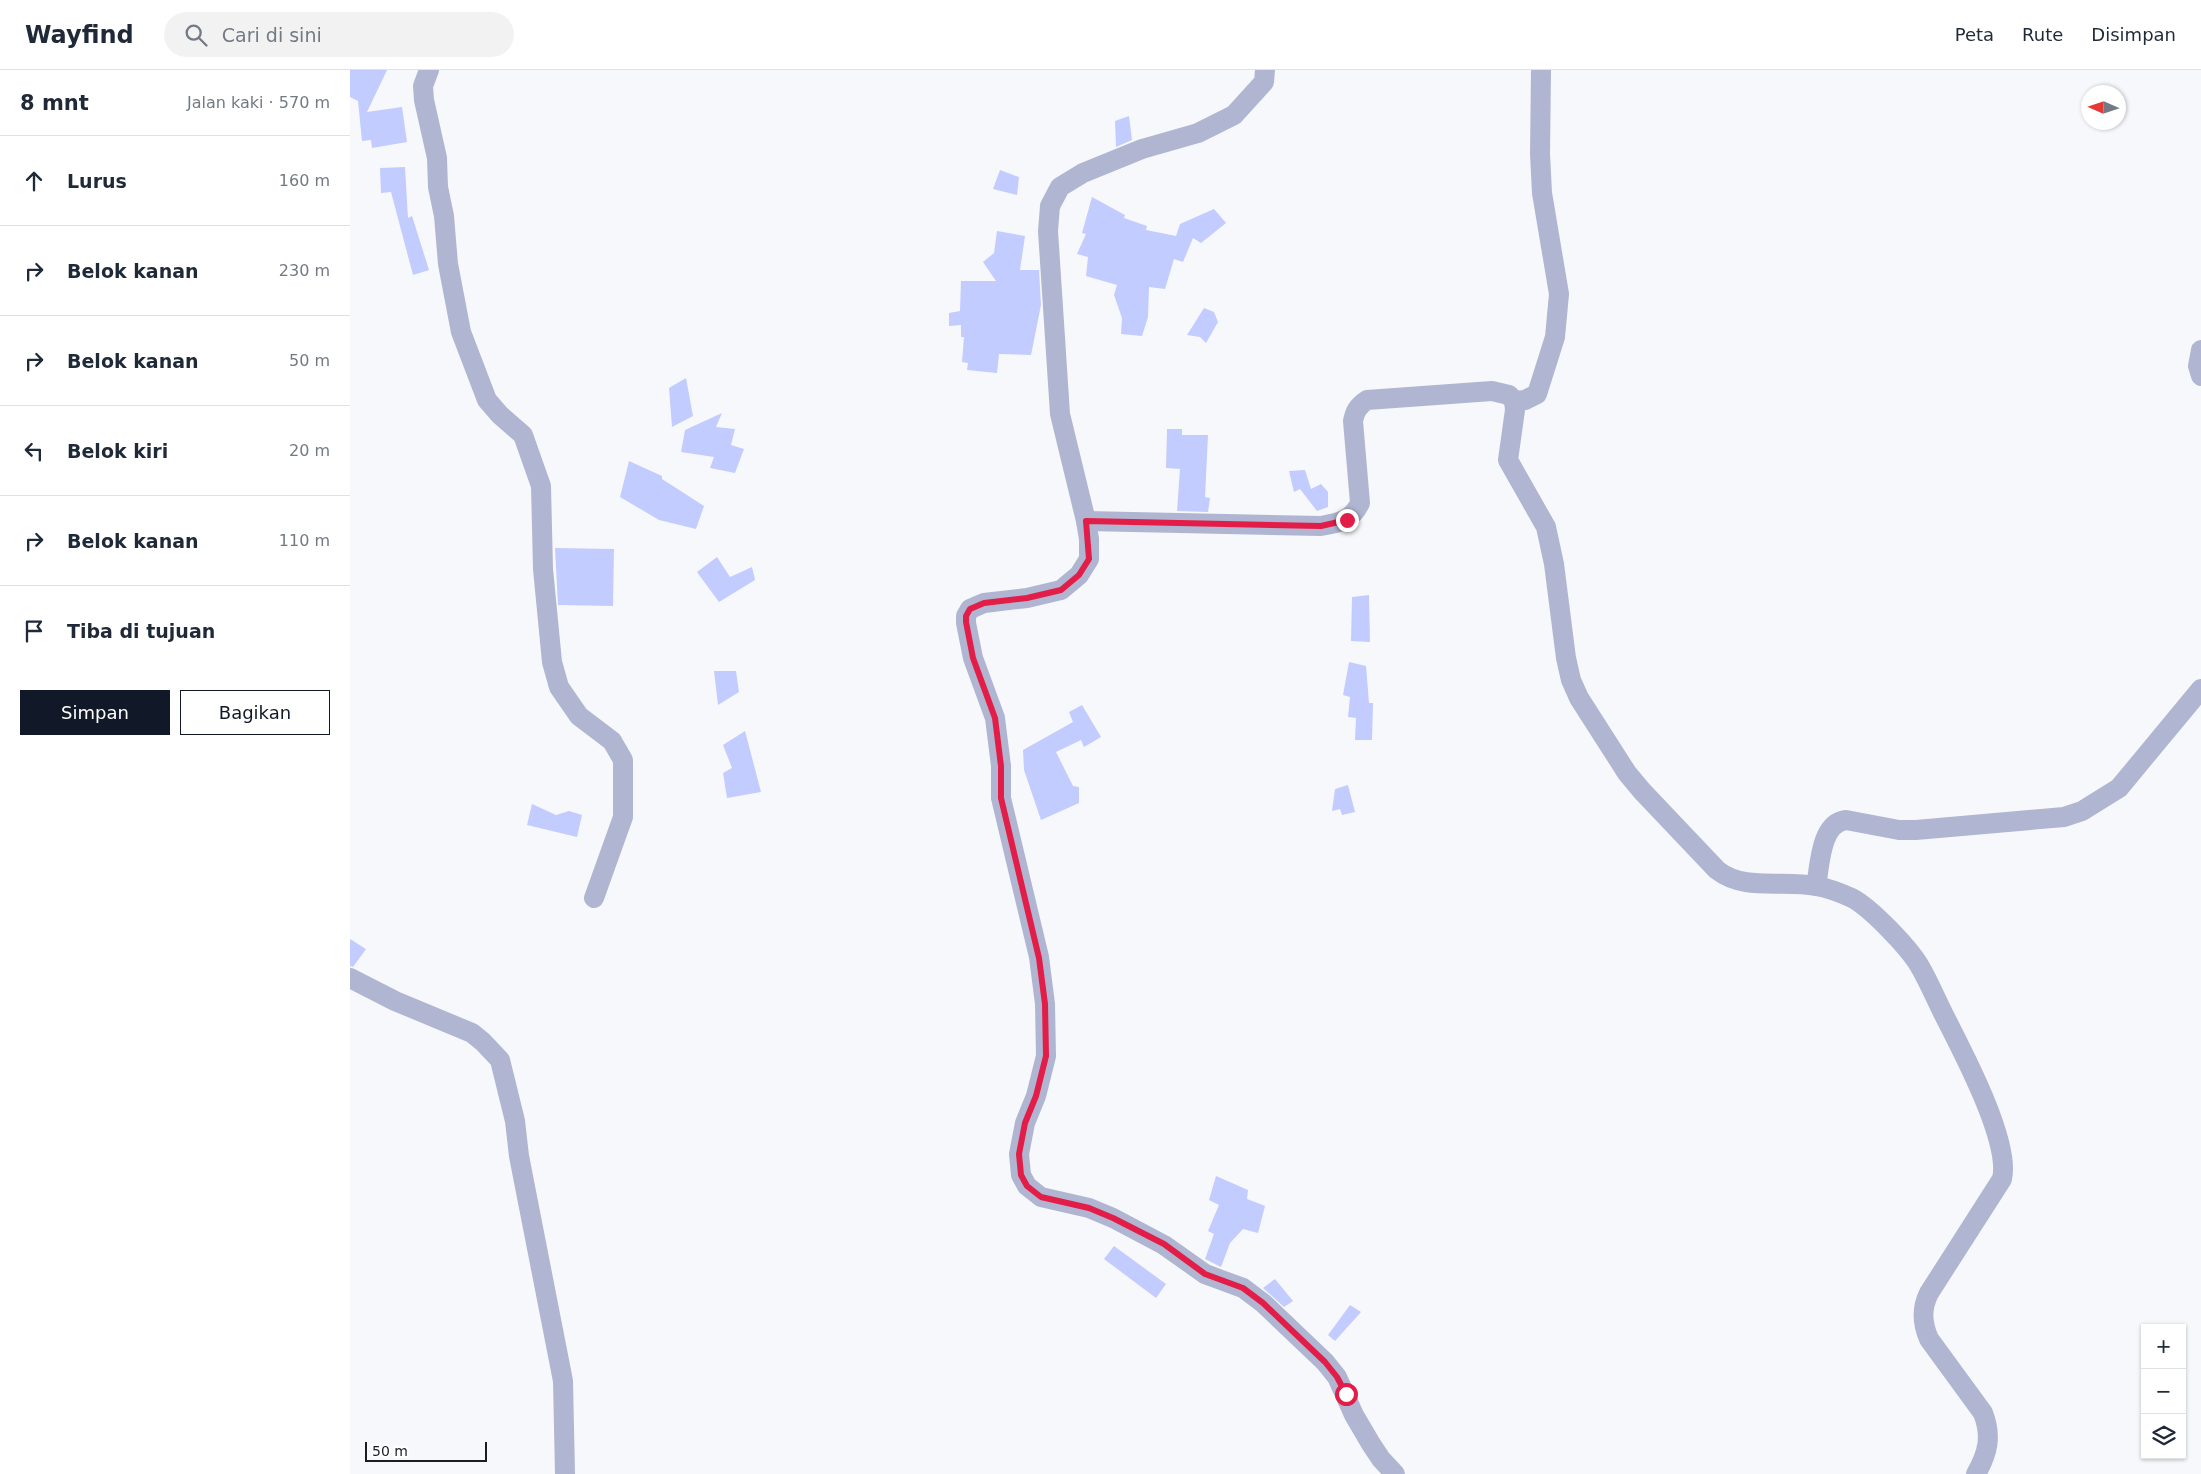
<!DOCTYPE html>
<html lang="id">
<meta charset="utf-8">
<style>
body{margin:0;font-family:"DejaVu Sans",sans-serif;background:#f2f2f3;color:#1f2937}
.controls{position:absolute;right:15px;bottom:15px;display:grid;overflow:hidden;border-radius:0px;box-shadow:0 1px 4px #0004}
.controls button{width:45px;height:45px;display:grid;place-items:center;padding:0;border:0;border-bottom:1px solid #e0e1e3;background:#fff;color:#1f2937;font:25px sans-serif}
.compass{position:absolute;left:1731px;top:15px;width:45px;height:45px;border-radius:50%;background:#fff;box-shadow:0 1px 4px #0004;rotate:273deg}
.scale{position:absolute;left:15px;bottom:12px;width:122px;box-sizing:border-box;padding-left:5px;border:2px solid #1b1d24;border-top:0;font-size:14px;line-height:18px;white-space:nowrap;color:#1b1d24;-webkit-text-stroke:4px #fff;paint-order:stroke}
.stop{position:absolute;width:15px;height:15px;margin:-11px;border:4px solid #e11d48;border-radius:50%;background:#fff}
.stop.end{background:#e11d48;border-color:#fff;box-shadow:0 1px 5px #0008}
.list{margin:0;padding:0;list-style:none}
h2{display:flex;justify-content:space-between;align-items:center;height:65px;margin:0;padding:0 20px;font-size:21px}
h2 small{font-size:16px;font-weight:400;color:#747a83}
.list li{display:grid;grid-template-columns:32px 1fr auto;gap:15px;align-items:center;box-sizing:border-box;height:90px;padding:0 20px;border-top:1px solid #e0e1e3}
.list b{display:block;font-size:19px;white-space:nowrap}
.list em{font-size:16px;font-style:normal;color:#747a83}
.actions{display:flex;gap:10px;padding:15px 20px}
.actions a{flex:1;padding:11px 0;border:1px solid #111827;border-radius:0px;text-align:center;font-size:18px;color:#111827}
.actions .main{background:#111827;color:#fff}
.icon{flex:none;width:28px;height:28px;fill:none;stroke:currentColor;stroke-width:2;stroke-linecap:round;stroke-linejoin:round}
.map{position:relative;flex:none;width:1851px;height:1404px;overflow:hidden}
header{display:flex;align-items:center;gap:30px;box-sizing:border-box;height:70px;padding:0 25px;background:#fff;border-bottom:1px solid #e0e1e3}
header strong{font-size:24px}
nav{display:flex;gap:28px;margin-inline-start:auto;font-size:18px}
.search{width:350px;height:45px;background:#f2f2f3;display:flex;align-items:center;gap:12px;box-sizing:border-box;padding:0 18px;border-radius:28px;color:#747a83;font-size:19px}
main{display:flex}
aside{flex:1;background:#fff}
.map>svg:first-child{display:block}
.building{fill:#c2ccfe}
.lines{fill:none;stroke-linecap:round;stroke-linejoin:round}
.minor{stroke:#b0b6d2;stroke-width:20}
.route{stroke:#e11d48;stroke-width:6}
</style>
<header>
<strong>Wayfind</strong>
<div class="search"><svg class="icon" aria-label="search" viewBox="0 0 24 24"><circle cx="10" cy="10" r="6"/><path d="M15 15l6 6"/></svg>Cari di sini</div>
<nav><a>Peta</a><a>Rute</a><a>Disimpan</a></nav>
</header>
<main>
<aside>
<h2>8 mnt<small>Jalan kaki · 570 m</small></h2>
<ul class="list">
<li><svg class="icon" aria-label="ahead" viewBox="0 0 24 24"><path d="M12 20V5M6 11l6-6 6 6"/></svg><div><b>Lurus</b></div><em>160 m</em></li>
<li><svg class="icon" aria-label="right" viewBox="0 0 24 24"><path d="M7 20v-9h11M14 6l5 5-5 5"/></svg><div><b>Belok kanan</b></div><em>230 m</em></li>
<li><svg class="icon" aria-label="right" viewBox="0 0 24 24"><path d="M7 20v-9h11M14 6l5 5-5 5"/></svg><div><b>Belok kanan</b></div><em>50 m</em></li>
<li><svg class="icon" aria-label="left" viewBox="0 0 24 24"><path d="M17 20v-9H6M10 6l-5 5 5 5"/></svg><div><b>Belok kiri</b></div><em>20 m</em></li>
<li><svg class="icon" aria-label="right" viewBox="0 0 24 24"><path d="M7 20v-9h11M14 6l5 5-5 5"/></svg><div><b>Belok kanan</b></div><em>110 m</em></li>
<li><svg class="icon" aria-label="arrive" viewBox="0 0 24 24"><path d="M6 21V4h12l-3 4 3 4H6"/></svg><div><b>Tiba di tujuan</b></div></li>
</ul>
<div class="actions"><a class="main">Simpan</a><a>Bagikan</a></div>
</aside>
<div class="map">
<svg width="1851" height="1404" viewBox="0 0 1851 1404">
<rect width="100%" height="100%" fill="#f7f8fc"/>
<g class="building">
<polygon points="0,0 37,0 17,42 52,37 57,72 22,78 21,70 12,71 8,31 0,27"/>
<polygon points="779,46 782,70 766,77 765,51"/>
<polygon points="55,97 58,148 62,146 79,200 63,205 41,122 31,123 30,98"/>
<polygon points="650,100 669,107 667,125 643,119"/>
<polygon points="742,127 775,145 774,148 797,156 796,160 826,166 830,154 864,139 876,153 851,173 843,168 833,192 824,189 815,219 799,217 798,247 792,266 771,264 772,248 764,225 767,215 736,206 738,187 727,184 736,164 732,163"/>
<polygon points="647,161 675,166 670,200 689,200 691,235 681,285 649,284 647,303 617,300 618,293 612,292 614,267 611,267 611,255 599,256 599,243 610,241 611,211 646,211 633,192 644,183"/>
<polygon points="854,238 864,242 868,252 856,273 850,267 837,265"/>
<polygon points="336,308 343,346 322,357 319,318"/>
<polygon points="372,343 366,357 385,359 381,375 394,379 385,403 360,398 364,387 331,382 335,360"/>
<polygon points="817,359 832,359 832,365 858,365 855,427 860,428 858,442 827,441 830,399 816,398"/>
<polygon points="279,391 312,406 312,409 354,436 346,459 309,450 270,427"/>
<polygon points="955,400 961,419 971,414 978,422 978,437 967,441 950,419 944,422 939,401"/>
<polygon points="205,478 264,479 263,536 208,535"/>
<polygon points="367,487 380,507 402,497 405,510 369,532 347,502"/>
<polygon points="1019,525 1020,572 1001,571 1002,527"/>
<polygon points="999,592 1016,596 1019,633 1023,633 1022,670 1005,670 1006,648 998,647 1000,627 993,625"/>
<polygon points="364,601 386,601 389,622 368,635"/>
<polygon points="732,635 751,667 734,677 731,670 706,682 723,716 729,717 729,733 691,750 674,700 673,680 723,652 719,642"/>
<polygon points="395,661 411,722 377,728 373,703 382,698 373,675"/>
<polygon points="998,715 1005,742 992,745 990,739 982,741 985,719"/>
<polygon points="182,734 206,745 219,741 232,745 227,767 177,755"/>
<polygon points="0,869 16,879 3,897 0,896"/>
<polygon points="866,1106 898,1120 897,1129 915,1136 908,1163 893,1159 880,1173 871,1197 855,1189 864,1164 858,1161 869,1135 859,1130"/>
<polygon points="764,1176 816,1214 806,1228 754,1189"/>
<polygon points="925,1209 943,1231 934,1237 913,1218"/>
<polygon points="1000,1235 1011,1242 985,1271 978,1265"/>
</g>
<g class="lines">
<g class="minor">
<polyline points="79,0 73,16 74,30 87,88 88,117 94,146 98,194 111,262 137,330 150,345 173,365 191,416 193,499 202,592 209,617 229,646 262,671 273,690 273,747 244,828"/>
<polyline points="915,0 914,12 884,45 848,63 792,79 733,103 710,117 700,136 698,161 710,344 736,451 739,469 739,489 729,505 711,520 677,528 634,533 620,539 616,546 616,553 623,588 645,648 651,696 651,728 689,887 695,934 696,986 686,1026 675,1053 669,1084 671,1105 677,1116 691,1127 739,1138 763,1148 814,1175 855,1204 893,1218 913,1233 975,1292 987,1307 1004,1345 1021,1374 1031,1389 1045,1404"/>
<polyline points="1851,280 1848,296 1851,306"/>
<polyline points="1164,331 1175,330 1187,324 1205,267 1209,224 1192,123 1190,84 1191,0"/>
<path d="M736 451 971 456C989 453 1002 450 1010 433L1003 351C1005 341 1008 336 1017 330L1142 321 1159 325 1164 331 1165 340 1158 390 1196 457 1204 494 1216 588 1221 610 1229 628 1277 703 1292 721 1367 800C1395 822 1433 809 1466 816 1478 818 1491 823 1502 828 1521 838 1558 877 1569 895 1578 910 1585 927 1593 943 1611 979 1661 1071 1652 1109L1579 1223C1571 1239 1572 1253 1579 1269L1633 1343C1642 1366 1638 1383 1626 1404"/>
<path d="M1466 816C1470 796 1470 753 1496 750L1549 760H1566L1714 747 1732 741 1769 718 1851 619"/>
<polyline points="0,908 45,931 122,963 133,972 150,990 165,1051 169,1086 213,1311 215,1404"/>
</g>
</g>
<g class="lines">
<polyline class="route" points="996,1324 987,1307 975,1292 913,1233 893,1218 855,1204 814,1174 763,1148 739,1138 691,1127 677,1116 671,1105 669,1084 675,1053 686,1026 696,986 695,934 689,888 651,728 651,696 645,648 623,588 616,552 616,546 620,539 634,533 677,528 711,520 729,505 739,489 736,451 971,456 997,450"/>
</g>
</svg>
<div class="controls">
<button>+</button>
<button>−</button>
<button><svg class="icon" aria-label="layers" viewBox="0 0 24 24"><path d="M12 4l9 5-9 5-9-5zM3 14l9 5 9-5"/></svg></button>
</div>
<svg class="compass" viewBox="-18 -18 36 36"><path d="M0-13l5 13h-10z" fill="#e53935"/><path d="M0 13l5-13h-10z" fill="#747a83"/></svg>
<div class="scale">50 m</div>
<div class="stop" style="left:996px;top:1324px"></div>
<div class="stop end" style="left:997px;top:450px"></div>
</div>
</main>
